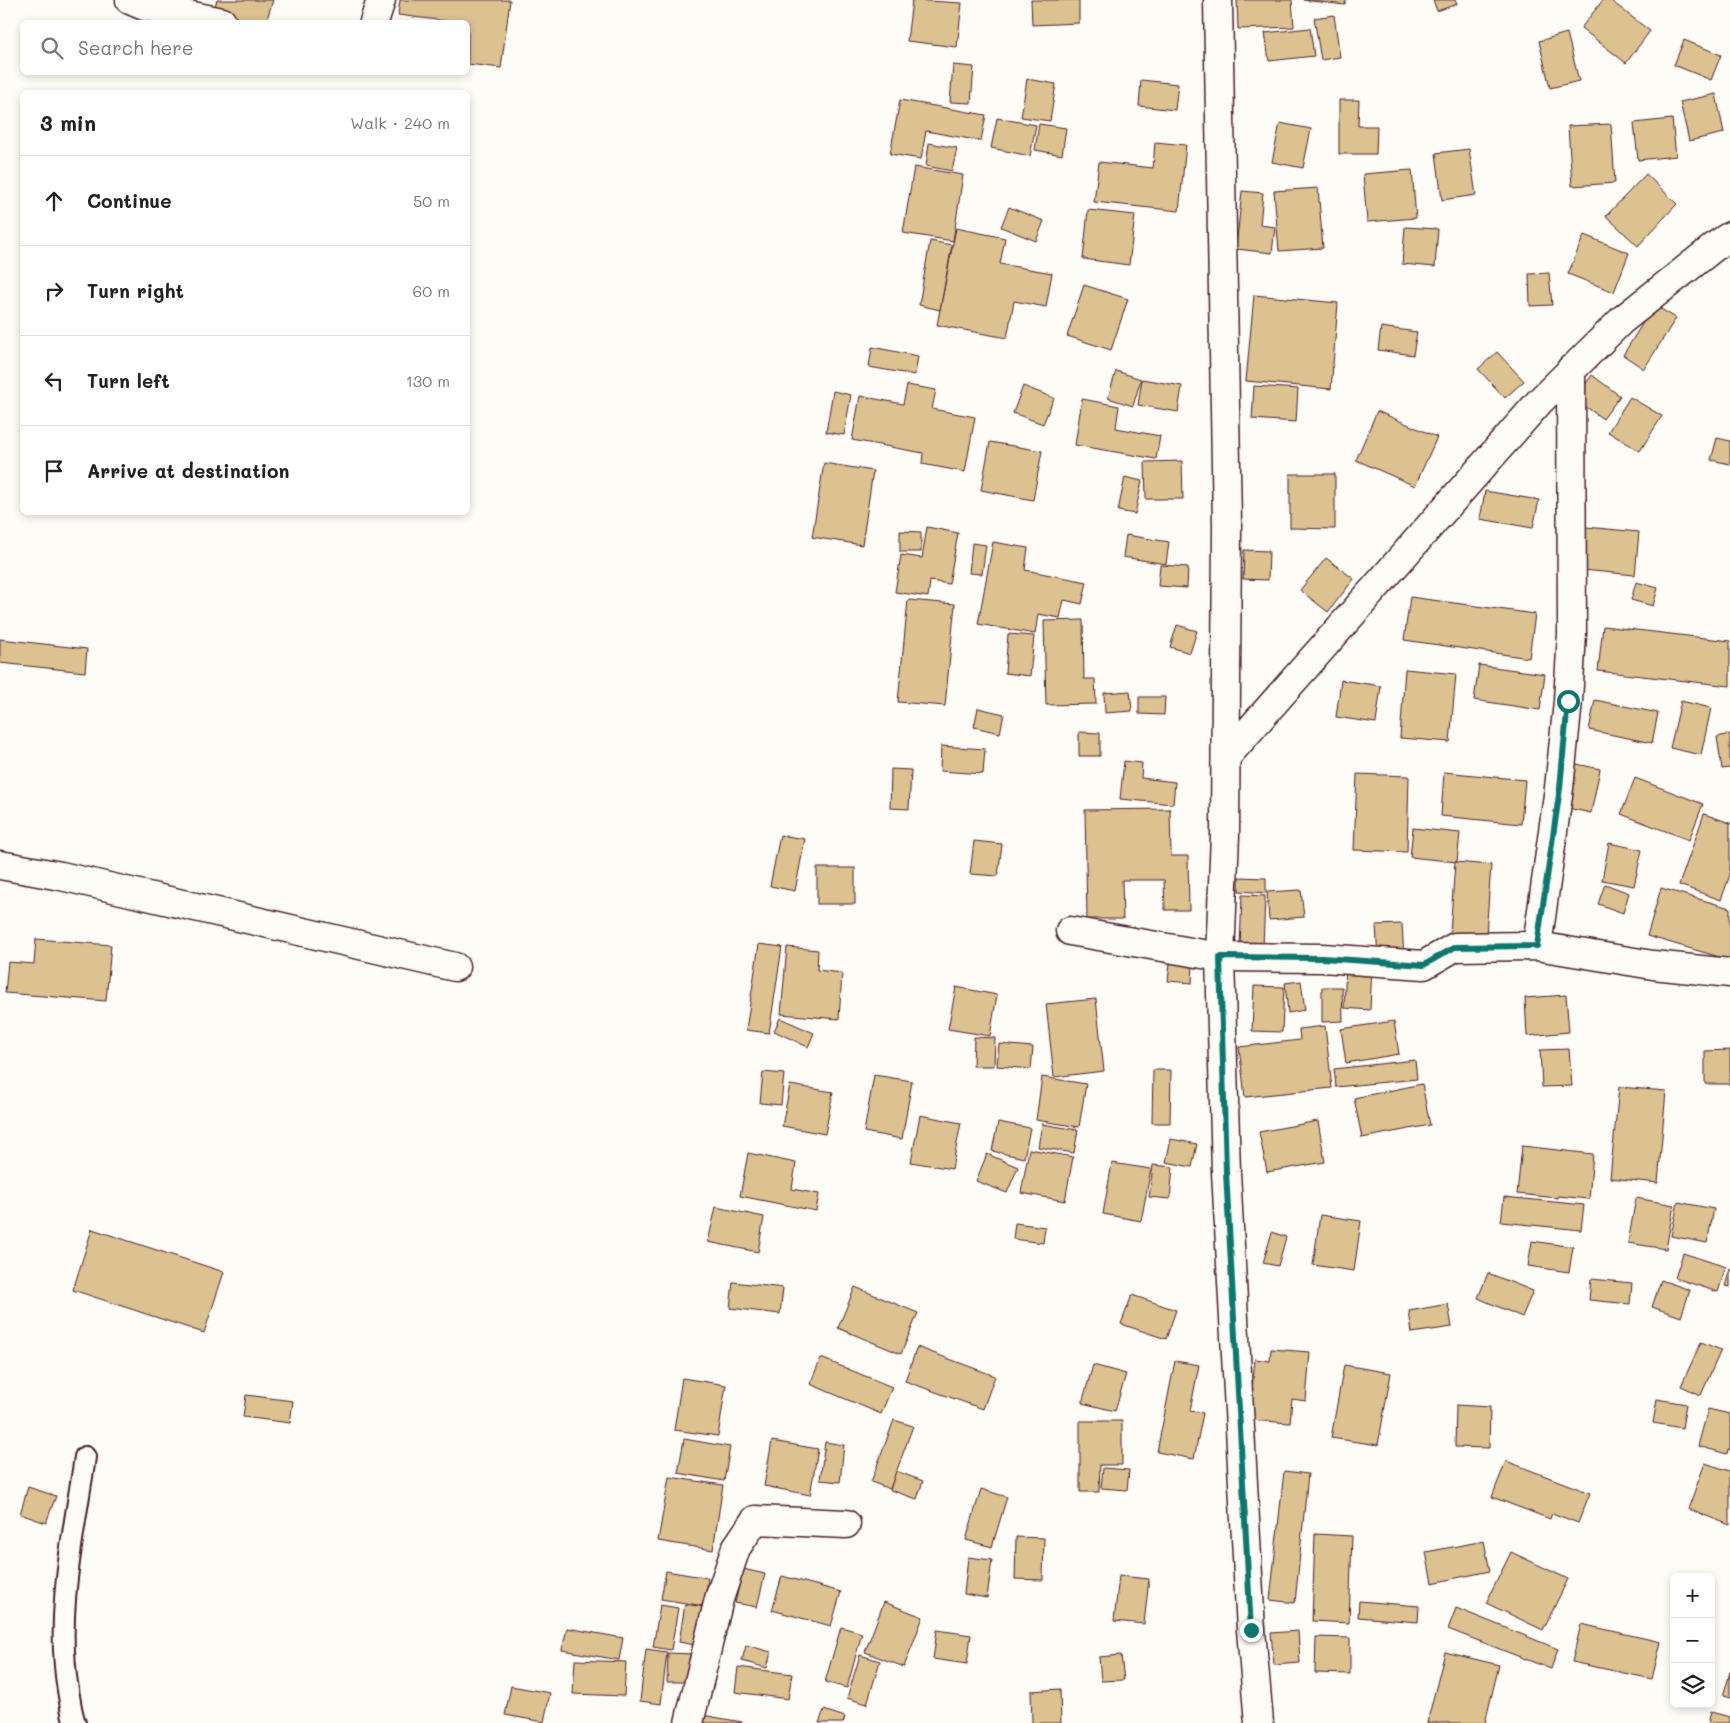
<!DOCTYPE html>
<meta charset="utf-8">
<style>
body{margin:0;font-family:Mali,sans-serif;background:#f2f2f2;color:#222}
.controls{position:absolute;right:15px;bottom:15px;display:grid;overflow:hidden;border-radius:8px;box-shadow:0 2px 8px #0003}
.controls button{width:45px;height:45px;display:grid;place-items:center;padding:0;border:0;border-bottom:1px solid #e0e0e0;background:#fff;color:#222;font:25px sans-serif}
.stop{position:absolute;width:15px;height:15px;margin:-11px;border:4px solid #0f766e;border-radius:50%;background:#fff}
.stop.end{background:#0f766e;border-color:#fff;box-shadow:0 1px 5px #0008}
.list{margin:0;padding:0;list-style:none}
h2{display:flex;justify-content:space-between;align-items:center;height:65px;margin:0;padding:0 20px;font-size:21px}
h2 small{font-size:16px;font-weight:400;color:#767676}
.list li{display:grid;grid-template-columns:32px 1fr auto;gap:15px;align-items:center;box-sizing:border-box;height:90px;padding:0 20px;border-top:1px solid #e0e0e0}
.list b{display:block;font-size:19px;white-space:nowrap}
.list em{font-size:16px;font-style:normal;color:#767676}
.icon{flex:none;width:28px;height:28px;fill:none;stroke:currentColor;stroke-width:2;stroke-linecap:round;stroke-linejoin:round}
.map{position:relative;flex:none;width:1730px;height:1723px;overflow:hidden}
.search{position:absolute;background:#fff;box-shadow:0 2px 8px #0003;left:20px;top:20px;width:450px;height:55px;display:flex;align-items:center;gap:12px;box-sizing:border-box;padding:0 18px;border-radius:8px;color:#767676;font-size:19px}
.panel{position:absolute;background:#fff;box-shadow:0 2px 8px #0003;left:20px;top:90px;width:450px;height:425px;border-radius:8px}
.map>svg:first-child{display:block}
.building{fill:#dcc191;stroke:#4a1f2b}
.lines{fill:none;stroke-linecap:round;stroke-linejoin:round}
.lane-casing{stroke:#4a1f2b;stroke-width:24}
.street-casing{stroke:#4a1f2b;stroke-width:31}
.secondary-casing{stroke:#4a1f2b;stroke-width:31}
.lane{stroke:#fdfcf7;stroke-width:20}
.street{stroke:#fdfcf7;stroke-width:28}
.secondary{stroke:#fdfcf7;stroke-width:28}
.route{stroke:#0f766e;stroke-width:6}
</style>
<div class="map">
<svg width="1730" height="1723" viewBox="0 0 1730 1723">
<rect width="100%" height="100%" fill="#fdfcf7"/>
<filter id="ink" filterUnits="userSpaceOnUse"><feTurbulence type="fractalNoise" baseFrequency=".02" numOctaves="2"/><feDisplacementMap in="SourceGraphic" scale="10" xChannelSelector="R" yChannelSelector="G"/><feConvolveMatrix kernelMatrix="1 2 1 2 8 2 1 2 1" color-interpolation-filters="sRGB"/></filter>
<g filter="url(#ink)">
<g class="building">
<polygon points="217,0 273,0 266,22 249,22 213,12"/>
<polygon points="400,0 510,0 501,68 468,64 468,22 454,22 398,15"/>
<polygon points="912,0 962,3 957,47 907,41"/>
<polygon points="1031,0 1079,0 1079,23 1032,25"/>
<polygon points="1237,0 1292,0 1294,27 1238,29"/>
<polygon points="1303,0 1346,0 1345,5"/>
<polygon points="1433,0 1455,0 1457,4 1437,11"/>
<polygon points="1603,0 1610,0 1650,31 1626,63 1581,28"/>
<polygon points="1334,15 1340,57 1321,60 1314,18"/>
<polygon points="1310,28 1314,56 1269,61 1265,33"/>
<polygon points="1567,33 1579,81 1550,88 1539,41"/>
<polygon points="1684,40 1721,55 1711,80 1674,65"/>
<polygon points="953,65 974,67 971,103 950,102"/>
<polygon points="1027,79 1056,84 1050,121 1021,117"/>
<polygon points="1141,80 1178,84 1175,110 1139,106"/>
<polygon points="1716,94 1724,133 1689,141 1680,102"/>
<polygon points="900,100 986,115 981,141 926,131 921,159 890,154"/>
<polygon points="1339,100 1359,100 1358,126 1377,126 1376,154 1339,154"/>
<polygon points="997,118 1036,125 1030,156 991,148"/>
<polygon points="1672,119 1676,156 1638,160 1634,123"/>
<polygon points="1280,123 1311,129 1303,168 1272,162"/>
<polygon points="1039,124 1066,128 1062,155 1035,150"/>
<polygon points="1611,124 1615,183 1572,186 1568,126"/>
<polygon points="1155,142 1186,145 1179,211 1094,202 1099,162 1153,168"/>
<polygon points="929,143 957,148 952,171 926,166"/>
<polygon points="1469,149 1476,195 1442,200 1436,153"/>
<polygon points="914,167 963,175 953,241 903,233"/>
<polygon points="1412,170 1416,218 1367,222 1363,174"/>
<polygon points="1646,174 1677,204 1638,246 1606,216"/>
<polygon points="1318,188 1323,248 1279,251 1274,191"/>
<polygon points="1242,191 1263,193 1260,225 1275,227 1272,253 1236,249"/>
<polygon points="1009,207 1044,221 1036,241 1001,227"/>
<polygon points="1088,210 1135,215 1129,265 1083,259"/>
<polygon points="1405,227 1438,229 1435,267 1402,264"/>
<polygon points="956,228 1005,238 1000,264 1052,273 1046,307 1014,301 1007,338 937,325"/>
<polygon points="1584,235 1629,253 1614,292 1568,274"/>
<polygon points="930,241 952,245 940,310 919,305"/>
<polygon points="1549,273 1552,305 1530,306 1529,274"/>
<polygon points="1084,285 1128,299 1111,350 1067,336"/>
<polygon points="1254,295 1338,303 1331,389 1246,381"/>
<polygon points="1654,305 1676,318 1644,369 1623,355"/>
<polygon points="1381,327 1417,332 1413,355 1378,350"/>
<polygon points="872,347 918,356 915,375 869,367"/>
<polygon points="1497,352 1524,381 1505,398 1478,369"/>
<polygon points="1116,371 1141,379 1133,406 1108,398"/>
<polygon points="1592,375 1620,396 1603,419 1575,399"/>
<polygon points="1142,379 1182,386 1178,412 1138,405"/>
<polygon points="907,385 936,390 932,409 975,417 965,472 922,464 923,453 852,440 860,396 903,404"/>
<polygon points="1023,386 1054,398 1043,424 1013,413"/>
<polygon points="1254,386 1298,389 1296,422 1252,419"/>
<polygon points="833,391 851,395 844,435 826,432"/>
<polygon points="1630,397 1662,416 1640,451 1608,432"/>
<polygon points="1082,399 1119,406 1116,428 1160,436 1156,459 1075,445"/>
<polygon points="1377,411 1437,437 1415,486 1356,460"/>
<polygon points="1717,438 1730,441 1730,464 1711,460"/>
<polygon points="990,442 1042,451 1033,500 981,490"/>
<polygon points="1182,461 1183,499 1146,499 1145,462"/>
<polygon points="824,463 873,471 862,545 812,537"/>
<polygon points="1290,474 1335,474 1335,529 1290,528"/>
<polygon points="1125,477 1142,481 1135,514 1118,511"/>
<polygon points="1485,491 1539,500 1533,528 1480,519"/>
<polygon points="927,527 958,533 949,584 930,581 928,597 895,592 901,555 922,558"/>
<polygon points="1586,527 1639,532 1635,575 1582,570"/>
<polygon points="900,531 921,532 921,552 900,552"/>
<polygon points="1126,535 1169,542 1166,564 1123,557"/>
<polygon points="993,542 1028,548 1025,570 1087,582 1082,604 1064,600 1060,618 1038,614 1035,634 978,624"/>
<polygon points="972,543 986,545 982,574 969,573"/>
<polygon points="1244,550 1269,551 1268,580 1243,579"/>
<polygon points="1326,558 1354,579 1328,612 1300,590"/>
<polygon points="1160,565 1188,567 1187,588 1158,586"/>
<polygon points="1636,582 1658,588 1653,606 1631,600"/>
<polygon points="1410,597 1535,614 1529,658 1404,640"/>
<polygon points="908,600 955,604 945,706 898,702"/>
<polygon points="1083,620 1084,679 1095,679 1096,704 1046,705 1044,621"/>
<polygon points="1177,625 1197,631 1190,653 1170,647"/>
<polygon points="1603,626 1730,641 1730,686 1598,671"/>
<polygon points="1008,634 1034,636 1030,676 1005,673"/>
<polygon points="0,639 87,649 85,672 0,663"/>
<polygon points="1479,665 1545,674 1540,710 1474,700"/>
<polygon points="1405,669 1456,674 1450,742 1400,738"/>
<polygon points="1341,680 1381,686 1376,723 1336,717"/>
<polygon points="1130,691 1132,711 1105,713 1104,693"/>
<polygon points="1139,697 1165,697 1164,715 1139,714"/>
<polygon points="1595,700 1658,713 1652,743 1589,730"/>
<polygon points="1681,701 1711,708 1701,755 1670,748"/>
<polygon points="978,708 1004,714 1000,733 974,727"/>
<polygon points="1079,732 1100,733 1100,756 1079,756"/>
<polygon points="1730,734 1730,768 1722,769 1717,737"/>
<polygon points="941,746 985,749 983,774 940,771"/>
<polygon points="1124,761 1142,763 1141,778 1175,782 1173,804 1120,799"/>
<polygon points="1572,763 1600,769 1591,813 1563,807"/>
<polygon points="891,769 911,770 909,809 890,808"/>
<polygon points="1444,772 1525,780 1521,824 1441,816"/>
<polygon points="1357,774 1409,776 1407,852 1354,850"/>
<polygon points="1635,778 1703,804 1689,840 1621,814"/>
<polygon points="1170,809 1171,856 1188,856 1189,910 1165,910 1164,880 1122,880 1123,919 1087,919 1085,810"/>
<polygon points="1704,814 1730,823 1730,875 1721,900 1679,885"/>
<polygon points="1413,828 1460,833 1457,862 1410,857"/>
<polygon points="780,835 805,839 795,891 770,886"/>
<polygon points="974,841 1002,844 998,876 970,874"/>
<polygon points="1609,843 1642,850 1634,886 1602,880"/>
<polygon points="1455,862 1491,865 1486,935 1450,933"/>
<rect x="817" y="868" width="38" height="36"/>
<polygon points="1239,877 1266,878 1266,893 1239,891"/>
<polygon points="1605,884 1629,893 1623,913 1598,904"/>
<polygon points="1661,888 1730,908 1730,960 1647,936"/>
<polygon points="1301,890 1304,917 1269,920 1267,892"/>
<polygon points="1242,895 1265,896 1263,948 1240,947"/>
<polygon points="1402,924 1404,957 1378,959 1376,925"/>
<polygon points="36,939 111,945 106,1001 5,993 8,962 34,964"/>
<polygon points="759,944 782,947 769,1033 746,1030"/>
<polygon points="787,947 818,950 817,970 842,973 839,1019 781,1014"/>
<polygon points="1170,963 1193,965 1192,983 1168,981"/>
<polygon points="1346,965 1372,966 1370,1010 1344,1008"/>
<polygon points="1301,981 1305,1010 1288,1013 1285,983"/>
<polygon points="1254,986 1284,987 1282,1032 1252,1031"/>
<polygon points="956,987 997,995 990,1036 948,1029"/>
<polygon points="1322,987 1342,987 1343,1021 1322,1022"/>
<polygon points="1566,995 1569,1032 1527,1036 1525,998"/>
<polygon points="1096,999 1104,1071 1054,1077 1046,1004"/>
<polygon points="780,1018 814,1033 808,1047 774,1031"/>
<polygon points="1394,1021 1399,1054 1346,1063 1341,1029"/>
<polygon points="1325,1026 1332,1088 1245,1097 1239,1047 1300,1040 1299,1029"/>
<polygon points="974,1037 995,1038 994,1066 973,1066"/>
<polygon points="999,1044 1033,1047 1031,1069 997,1066"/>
<polygon points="1569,1049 1572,1086 1542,1087 1540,1050"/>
<polygon points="1730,1050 1730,1084 1705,1084 1705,1051"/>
<polygon points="1415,1060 1417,1079 1336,1087 1334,1069"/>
<polygon points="1153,1070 1171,1070 1170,1123 1152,1123"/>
<polygon points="763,1072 784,1074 781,1105 760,1103"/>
<polygon points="874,1075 912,1081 902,1139 864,1132"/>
<polygon points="1042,1077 1086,1084 1079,1127 1036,1120"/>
<polygon points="1422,1084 1430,1125 1362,1138 1354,1098"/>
<polygon points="790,1085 833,1092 825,1134 782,1126"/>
<polygon points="1619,1087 1666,1091 1658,1183 1610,1178"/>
<polygon points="920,1115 961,1123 952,1169 911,1162"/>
<polygon points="1318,1121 1325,1162 1267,1172 1259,1132"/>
<polygon points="998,1122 1030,1128 1024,1158 992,1151"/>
<polygon points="1042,1124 1078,1130 1074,1153 1038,1147"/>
<polygon points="1171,1139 1197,1144 1192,1167 1166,1162"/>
<polygon points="1522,1146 1593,1154 1589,1199 1558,1196 1558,1198 1517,1194"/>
<polygon points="1029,1149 1073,1157 1065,1201 1021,1193"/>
<polygon points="748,1153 796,1163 792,1189 819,1194 816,1211 740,1196"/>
<polygon points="987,1154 1018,1167 1007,1193 976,1181"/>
<polygon points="1112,1163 1151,1169 1141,1221 1103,1214"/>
<polygon points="1153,1165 1173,1167 1170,1199 1149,1197"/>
<polygon points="1504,1197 1584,1205 1581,1230 1501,1222"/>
<polygon points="1636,1198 1674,1205 1666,1249 1628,1243"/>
<polygon points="1678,1202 1714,1209 1707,1243 1671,1236"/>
<polygon points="716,1207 764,1217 758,1252 708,1242"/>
<polygon points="1320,1215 1361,1221 1354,1271 1313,1265"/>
<polygon points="1015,1223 1045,1227 1043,1243 1013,1239"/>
<polygon points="92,1229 224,1272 204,1333 73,1290"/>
<polygon points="1272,1232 1286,1237 1278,1266 1263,1263"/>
<polygon points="1532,1241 1573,1247 1569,1272 1528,1266"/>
<polygon points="1683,1253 1726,1267 1718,1292 1675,1278"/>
<polygon points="1730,1269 1730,1287 1725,1286"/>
<polygon points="1488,1273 1533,1291 1522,1317 1478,1298"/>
<polygon points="1591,1279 1632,1283 1630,1304 1589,1300"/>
<polygon points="1661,1280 1690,1290 1681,1317 1652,1307"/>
<polygon points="733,1282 783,1288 780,1314 730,1308"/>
<polygon points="855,1287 918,1313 901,1354 838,1328"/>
<polygon points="1132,1295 1176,1310 1166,1339 1121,1324"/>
<polygon points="1448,1304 1452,1327 1412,1333 1409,1311"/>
<polygon points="1701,1342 1721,1350 1701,1395 1681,1386"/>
<polygon points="917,1347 995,1376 983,1409 905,1381"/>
<polygon points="1271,1349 1310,1352 1306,1401 1292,1399 1290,1423 1249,1420 1255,1359 1270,1361"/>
<polygon points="821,1358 892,1387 881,1414 810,1384"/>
<polygon points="1175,1361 1199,1365 1190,1411 1203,1413 1194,1459 1157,1452"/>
<polygon points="1093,1365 1126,1374 1115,1411 1082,1403"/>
<polygon points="1344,1365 1391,1373 1378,1445 1331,1438"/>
<polygon points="682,1378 726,1385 718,1436 674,1430"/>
<polygon points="246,1395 293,1401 290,1423 243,1417"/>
<polygon points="1657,1399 1686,1404 1682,1428 1653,1423"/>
<polygon points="1456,1405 1490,1407 1489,1448 1455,1447"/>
<polygon points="1708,1409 1730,1414 1730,1450 1728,1449 1727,1454 1698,1446"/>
<polygon points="894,1420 913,1426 890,1489 871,1482"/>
<polygon points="1080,1421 1122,1421 1122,1465 1100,1465 1099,1492 1080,1492"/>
<polygon points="684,1439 730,1447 724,1481 678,1473"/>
<polygon points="772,1441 818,1449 810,1495 764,1486"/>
<polygon points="825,1442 844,1445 840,1482 820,1480"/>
<polygon points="1506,1461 1590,1493 1578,1523 1552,1513 1550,1519 1492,1497"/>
<polygon points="1705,1463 1730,1471 1730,1525 1688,1509"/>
<polygon points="1103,1468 1129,1470 1127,1490 1101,1488"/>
<polygon points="896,1471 923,1481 917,1499 890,1490"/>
<polygon points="1284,1471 1308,1474 1295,1603 1270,1600"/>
<polygon points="669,1477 723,1485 713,1550 658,1541"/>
<polygon points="28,1487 56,1496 46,1523 20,1514"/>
<polygon points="981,1489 1007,1497 992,1547 966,1540"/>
<polygon points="1315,1534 1352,1536 1349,1623 1312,1621"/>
<polygon points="1016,1537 1044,1538 1043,1580 1015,1579"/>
<polygon points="1484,1541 1490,1571 1432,1583 1426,1552"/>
<polygon points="1511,1552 1568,1579 1543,1630 1486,1603"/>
<polygon points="968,1557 992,1560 987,1598 964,1594"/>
<polygon points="743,1569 765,1574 757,1607 735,1603"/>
<polygon points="666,1571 708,1578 704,1606 661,1599"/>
<polygon points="782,1576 841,1592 831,1626 772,1610"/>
<polygon points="1119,1576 1149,1579 1144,1624 1114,1621"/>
<polygon points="1359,1601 1419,1606 1418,1622 1358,1617"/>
<polygon points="884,1602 923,1617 904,1667 865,1652"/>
<polygon points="685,1604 711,1608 705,1647 679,1642"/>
<polygon points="660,1605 678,1608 671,1650 653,1647"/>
<polygon points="1456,1608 1558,1649 1551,1669 1448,1629"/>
<polygon points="1581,1624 1661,1642 1652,1679 1572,1662"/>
<polygon points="841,1627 862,1633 847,1688 825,1682"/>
<polygon points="567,1628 623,1638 619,1660 562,1650"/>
<polygon points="937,1630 971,1635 967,1664 933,1659"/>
<polygon points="1298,1631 1300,1663 1274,1665 1271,1633"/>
<polygon points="1316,1637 1350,1638 1350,1674 1315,1673"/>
<polygon points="746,1645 771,1652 767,1668 742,1661"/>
<polygon points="646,1649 667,1652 661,1704 640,1701"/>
<polygon points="1445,1652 1499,1665 1485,1723 1427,1723"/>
<polygon points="668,1653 695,1654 694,1682 667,1682"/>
<polygon points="860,1655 880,1661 867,1704 847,1698"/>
<polygon points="1121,1655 1124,1680 1101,1681 1099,1657"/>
<polygon points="575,1660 626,1662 624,1696 573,1694"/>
<polygon points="738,1667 792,1674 788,1699 735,1692"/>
<polygon points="1730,1672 1730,1698 1723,1696"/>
<polygon points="511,1686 550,1693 544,1722 505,1715"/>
<polygon points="1060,1689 1061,1723 1032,1723 1031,1691"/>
<polygon points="824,1710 845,1717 843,1723 819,1723"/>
<polygon points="1711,1712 1730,1717 1730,1723 1708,1723"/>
<polygon points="702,1715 742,1722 742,1723 700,1723"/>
</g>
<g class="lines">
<g class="lane-casing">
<path id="lane" d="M75 1723C71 1712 70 1701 68 1690 55 1613 74 1533 85 1457"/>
</g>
<g class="street-casing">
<g id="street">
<polyline points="130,0 144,6 222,22"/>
<polyline points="374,22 381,0"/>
<polyline points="1226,757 1540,401 1622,320 1718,244 1730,236"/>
<polyline points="0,865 61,876 455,967"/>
<polyline points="1070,931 1220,957 1322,958 1424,965 1455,947 1537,946 1653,965 1730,973"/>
<polyline points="1537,946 1559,788 1568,701 1572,633 1571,369"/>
<polyline points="689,1723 719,1599 736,1548 755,1520 846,1524"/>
</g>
</g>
<g class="secondary-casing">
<polyline id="secondary" points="1218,0 1227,525 1225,835 1220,957 1226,1172 1251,1630 1259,1723"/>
</g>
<use href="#lane" class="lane"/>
<use href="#street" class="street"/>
<use href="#secondary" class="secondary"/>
</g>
</g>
<g class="lines" filter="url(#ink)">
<polyline class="route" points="1251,1630 1226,1172 1220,957 1322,958 1424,965 1455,947 1537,946 1560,788 1568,701"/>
</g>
</svg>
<div class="controls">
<button>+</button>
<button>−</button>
<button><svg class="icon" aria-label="layers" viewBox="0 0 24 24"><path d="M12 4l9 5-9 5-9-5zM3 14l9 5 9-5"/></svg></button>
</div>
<div class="stop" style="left:1568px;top:701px"></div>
<div class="stop end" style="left:1251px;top:1630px"></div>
<div class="search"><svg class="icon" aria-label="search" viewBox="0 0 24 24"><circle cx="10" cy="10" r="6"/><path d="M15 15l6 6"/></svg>Search here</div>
<section class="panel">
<h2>3 min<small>Walk · 240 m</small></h2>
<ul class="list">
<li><svg class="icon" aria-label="ahead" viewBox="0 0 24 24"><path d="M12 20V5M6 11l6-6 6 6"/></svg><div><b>Continue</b></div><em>50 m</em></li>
<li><svg class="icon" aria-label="right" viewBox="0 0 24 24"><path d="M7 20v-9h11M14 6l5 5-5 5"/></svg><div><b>Turn right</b></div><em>60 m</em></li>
<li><svg class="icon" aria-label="left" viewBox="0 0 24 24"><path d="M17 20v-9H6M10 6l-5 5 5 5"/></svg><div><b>Turn left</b></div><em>130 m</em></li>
<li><svg class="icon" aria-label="arrive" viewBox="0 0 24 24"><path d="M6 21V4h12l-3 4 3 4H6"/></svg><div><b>Arrive at destination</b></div></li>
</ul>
</section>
</div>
